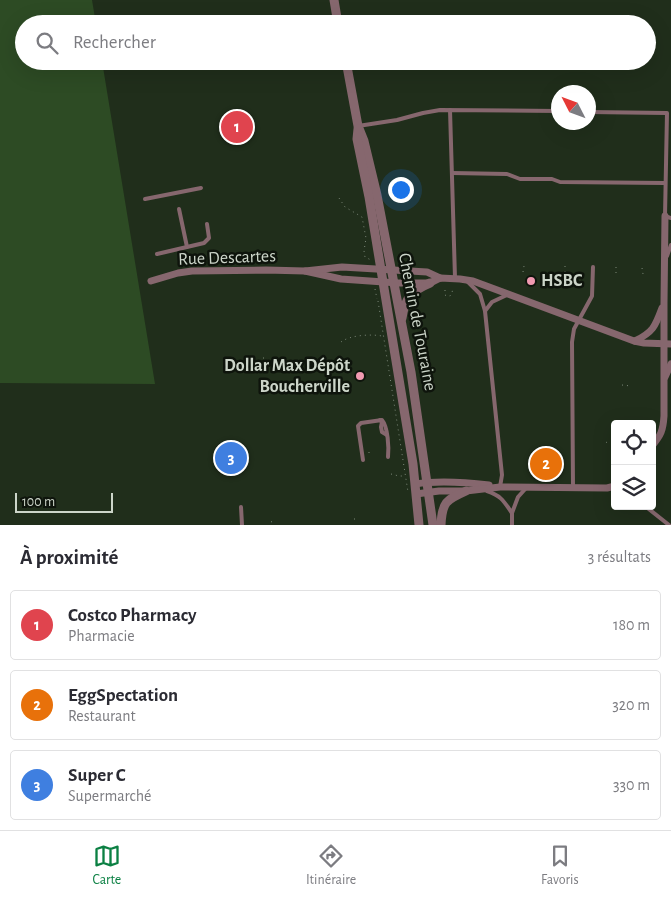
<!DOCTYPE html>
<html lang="fr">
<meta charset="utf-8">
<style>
body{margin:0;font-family:"Alegreya Sans",sans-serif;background:#f7f7f7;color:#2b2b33}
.controls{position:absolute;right:15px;bottom:15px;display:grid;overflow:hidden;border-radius:5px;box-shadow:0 5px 20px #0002}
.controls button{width:45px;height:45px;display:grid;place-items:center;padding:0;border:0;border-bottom:1px solid #e1e1e2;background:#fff;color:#2b2b33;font:25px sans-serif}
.compass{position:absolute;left:551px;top:85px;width:45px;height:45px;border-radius:50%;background:#fff;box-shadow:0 5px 20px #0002;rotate:312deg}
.scale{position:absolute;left:15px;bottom:12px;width:98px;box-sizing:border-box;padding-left:5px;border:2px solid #ccd5c9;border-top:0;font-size:14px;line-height:18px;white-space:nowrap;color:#ccd5c9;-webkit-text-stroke:4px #0e140c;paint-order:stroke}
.you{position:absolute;left:400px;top:189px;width:18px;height:18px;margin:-12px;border:4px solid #fff;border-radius:50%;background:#1a73e8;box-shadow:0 0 0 8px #1a73e833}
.badge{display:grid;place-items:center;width:32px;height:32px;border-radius:50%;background:#0b8043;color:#fff;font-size:16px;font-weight:700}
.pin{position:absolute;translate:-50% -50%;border:2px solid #fff;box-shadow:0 1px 5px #0006}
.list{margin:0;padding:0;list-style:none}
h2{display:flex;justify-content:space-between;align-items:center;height:65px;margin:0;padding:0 20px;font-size:21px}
h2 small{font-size:16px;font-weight:400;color:#7c7c81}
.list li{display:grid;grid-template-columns:32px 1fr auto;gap:15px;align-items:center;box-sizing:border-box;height:70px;margin:0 10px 10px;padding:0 10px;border:1px solid #e1e1e2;border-radius:5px}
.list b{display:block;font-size:19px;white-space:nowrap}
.list p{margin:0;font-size:16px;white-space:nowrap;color:#7c7c81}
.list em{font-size:16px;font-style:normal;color:#7c7c81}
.icon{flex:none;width:28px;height:28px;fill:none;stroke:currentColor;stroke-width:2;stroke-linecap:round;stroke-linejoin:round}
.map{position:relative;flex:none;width:671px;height:525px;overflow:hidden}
.search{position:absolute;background:#fff;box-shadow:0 5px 20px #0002;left:15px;right:15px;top:15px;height:55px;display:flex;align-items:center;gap:12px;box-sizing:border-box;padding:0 18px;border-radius:28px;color:#7c7c81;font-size:19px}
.sheet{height:305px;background:#fff}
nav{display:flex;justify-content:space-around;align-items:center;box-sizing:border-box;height:70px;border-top:1px solid #e1e1e2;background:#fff;font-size:14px;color:#7c7c81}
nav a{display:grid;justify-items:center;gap:2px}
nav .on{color:#0b8043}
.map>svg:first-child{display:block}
.green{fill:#2d4b24}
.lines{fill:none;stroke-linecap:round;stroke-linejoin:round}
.path{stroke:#7c8879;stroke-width:1;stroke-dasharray:1 4;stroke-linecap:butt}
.service{stroke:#86676e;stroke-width:4}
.minor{stroke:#86676e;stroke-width:7}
.tertiary{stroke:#86676e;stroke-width:9}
.poi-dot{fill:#f19ab1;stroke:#0e140c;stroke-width:2}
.labels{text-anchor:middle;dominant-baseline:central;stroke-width:5;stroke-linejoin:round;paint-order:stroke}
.street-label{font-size:18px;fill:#ccd5c9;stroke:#0e140c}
.poi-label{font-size:18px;font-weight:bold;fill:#ccd5c9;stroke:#0e140c;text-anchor:start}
</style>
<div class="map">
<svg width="671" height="525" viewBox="0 0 671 525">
<rect width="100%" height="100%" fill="#202e1b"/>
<polygon class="green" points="0,0 92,0 96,24 24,24 24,61 102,61 155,384 0,383"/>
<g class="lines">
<g class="path">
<polyline points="237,133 240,135"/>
<polyline points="339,198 345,207 362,217 366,238 364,251 365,257 371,260"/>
<polyline points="616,267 616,274"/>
<polyline points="642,268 643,274"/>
<polyline points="523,272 524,266"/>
<polyline points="565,272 565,266"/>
<polyline points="375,289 377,299"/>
<polyline points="445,290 445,295 447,296 450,296 452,293 453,287"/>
<polyline points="378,301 408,492"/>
<path d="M341 342C350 335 371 334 382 336"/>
<polyline points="263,358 265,358"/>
<polyline points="622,385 631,386"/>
<polyline points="606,442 609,444"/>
<polyline points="369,452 369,454"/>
<polyline points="391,474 399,476 405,476"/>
<polyline points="354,519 355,519"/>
<polyline points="271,522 273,521"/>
</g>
<g class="service">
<polyline points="450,110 455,278"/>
<polyline points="588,112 667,113 665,216 671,218"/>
<polyline points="358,126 397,120 423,113 440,110 558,111"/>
<polyline points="452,173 507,174 520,179 552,179 560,182 665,183"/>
<polyline points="145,199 201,188"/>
<polyline points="179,209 187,247"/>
<polyline points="157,254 204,243 209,238 207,224"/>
<polyline points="667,256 671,245"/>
<polyline points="467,281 480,294 485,311 502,475 500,487"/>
<polyline points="485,311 492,302 509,294"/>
<polyline points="380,420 382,422 381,427 382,432 387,435"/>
<path d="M363 460 358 426 361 423 382 420C388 427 389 448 388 457"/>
<polyline points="573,487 572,342 574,329 592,296 593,267"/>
<path d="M487 491C501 496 503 500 512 513L518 497 527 487"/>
<polyline points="645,506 669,525"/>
<polyline points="241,507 242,525"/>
<polyline points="512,525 512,513"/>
</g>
<g class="minor">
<polyline points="305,271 341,279 398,283 430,283 440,278 460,279 473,281 634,341 644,343 671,344"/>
<polyline points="151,281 178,273 192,271 266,270 305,271 342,267 427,272 440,278"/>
<path d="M635 341C653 332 655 327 662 308"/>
<polyline points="665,377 671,364"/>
<path d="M652 446C661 435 663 431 664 416V303L665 216"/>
<path d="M415 484C440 480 464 482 489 485"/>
<polyline points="416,494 439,491 466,491 500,487 607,488 615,486"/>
</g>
<g class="tertiary">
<polyline points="334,0 338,24"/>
<polyline points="346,61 358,126 364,141 377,195 411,372 433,525"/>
<polyline points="358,129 357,139 369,197 413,464 419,525"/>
<path d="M402 318C405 298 411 291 430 283"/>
<path d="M441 525C442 502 446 500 466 491"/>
</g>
</g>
<g class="poi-dot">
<circle cx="531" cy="281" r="5"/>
<circle cx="360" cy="376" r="5"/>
</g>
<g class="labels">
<g class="street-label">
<text transform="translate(227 258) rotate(-2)">Rue Descartes</text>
<text transform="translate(417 322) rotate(79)">Chemin de Touraine</text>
</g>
<g class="poi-label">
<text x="541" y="281">HSBC</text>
<text x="350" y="366" text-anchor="end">Dollar Max Dépôt<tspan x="350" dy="21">Boucherville</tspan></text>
</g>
</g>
</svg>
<div class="controls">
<button><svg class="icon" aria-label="locate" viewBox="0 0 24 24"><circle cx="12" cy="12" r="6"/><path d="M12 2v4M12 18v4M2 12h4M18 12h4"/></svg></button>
<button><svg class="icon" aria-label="layers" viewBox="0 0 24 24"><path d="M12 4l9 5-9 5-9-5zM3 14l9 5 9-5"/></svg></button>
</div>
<svg class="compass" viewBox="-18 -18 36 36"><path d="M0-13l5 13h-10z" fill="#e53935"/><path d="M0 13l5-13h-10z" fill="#7c7c81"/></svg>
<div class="scale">100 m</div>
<div class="you"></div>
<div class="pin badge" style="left:237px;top:127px;background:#e0444e">1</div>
<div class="pin badge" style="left:546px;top:464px;background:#e8710a">2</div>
<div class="pin badge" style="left:231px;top:458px;background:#3f7fe0">3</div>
<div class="search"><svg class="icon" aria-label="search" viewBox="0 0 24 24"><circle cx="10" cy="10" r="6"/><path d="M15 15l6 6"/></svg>Rechercher</div>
</div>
<section class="sheet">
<h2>À proximité<small>3 résultats</small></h2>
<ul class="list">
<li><span class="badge" style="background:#e0444e">1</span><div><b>Costco Pharmacy</b><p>Pharmacie</p></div><em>180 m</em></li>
<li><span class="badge" style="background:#e8710a">2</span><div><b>EggSpectation</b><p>Restaurant</p></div><em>320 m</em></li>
<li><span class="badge" style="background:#3f7fe0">3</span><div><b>Super C</b><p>Supermarché</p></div><em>330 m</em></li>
</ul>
</section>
<nav>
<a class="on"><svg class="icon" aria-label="map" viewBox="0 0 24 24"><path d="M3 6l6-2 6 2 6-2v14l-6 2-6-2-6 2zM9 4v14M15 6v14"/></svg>Carte</a>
<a><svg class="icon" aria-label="directions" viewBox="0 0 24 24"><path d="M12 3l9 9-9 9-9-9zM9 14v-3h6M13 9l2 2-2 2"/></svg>Itinéraire</a>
<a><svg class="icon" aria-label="saved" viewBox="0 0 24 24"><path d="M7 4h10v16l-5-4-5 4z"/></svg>Favoris</a>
</nav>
